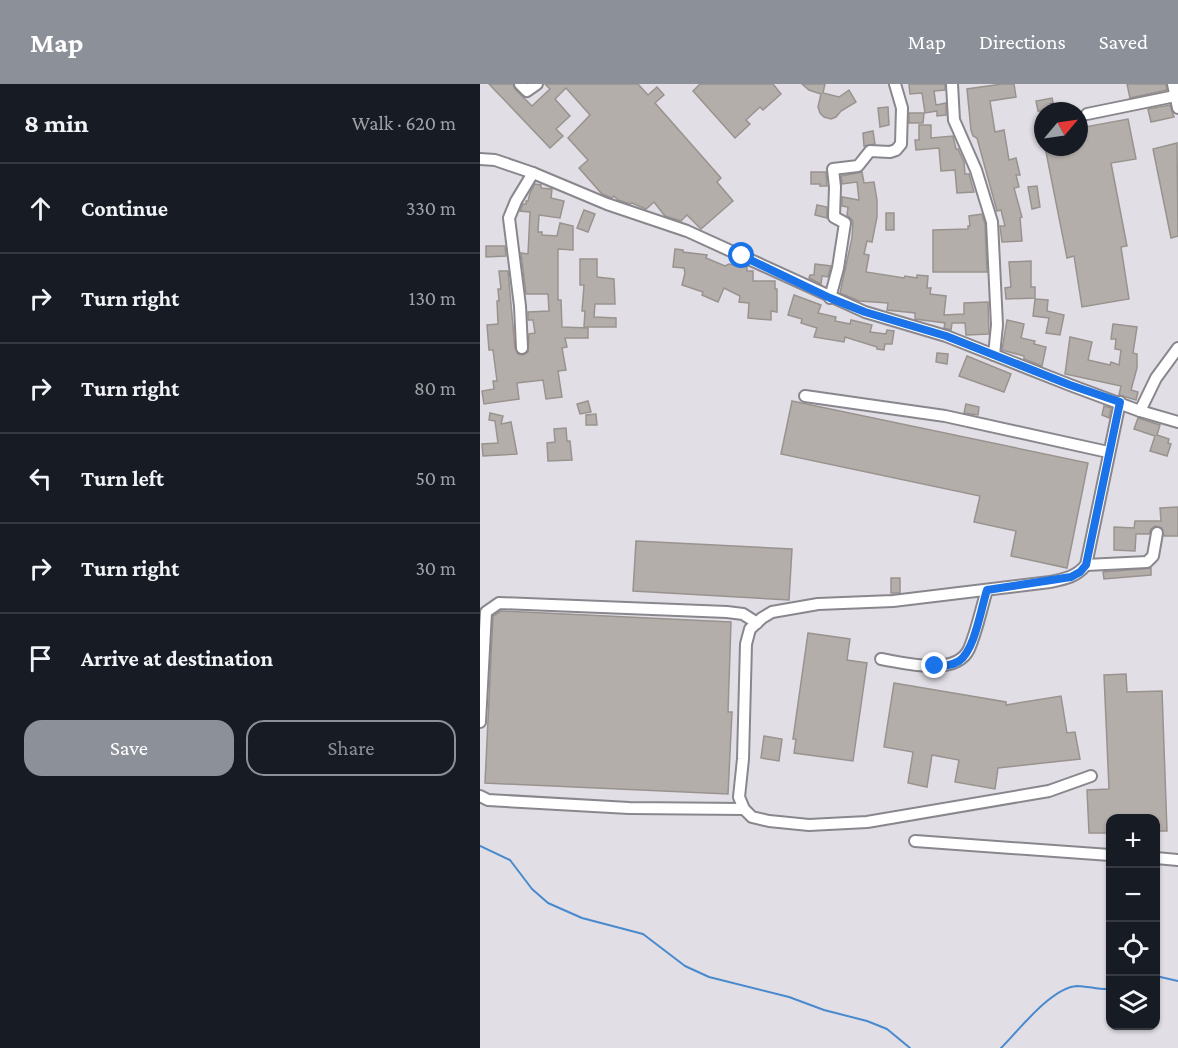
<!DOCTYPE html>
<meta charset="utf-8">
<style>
body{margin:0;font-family:"Crimson Pro",serif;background:#20242c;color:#f1f3f6}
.controls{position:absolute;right:18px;bottom:18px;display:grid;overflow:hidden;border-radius:12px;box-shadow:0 2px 4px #0004}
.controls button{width:54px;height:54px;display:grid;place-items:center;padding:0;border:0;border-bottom:2px solid #363941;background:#171b24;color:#f1f3f6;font:30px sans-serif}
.compass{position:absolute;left:554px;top:18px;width:54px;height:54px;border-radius:50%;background:#171b24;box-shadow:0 2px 4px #0004;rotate:61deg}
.stop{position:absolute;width:18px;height:18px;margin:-14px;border:4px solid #1a73e8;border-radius:50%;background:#fff}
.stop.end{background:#1a73e8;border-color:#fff;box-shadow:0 2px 6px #0008}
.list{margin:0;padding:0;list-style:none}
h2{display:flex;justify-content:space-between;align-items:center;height:78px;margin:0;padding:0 24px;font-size:26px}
h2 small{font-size:20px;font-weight:400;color:#9ea1a6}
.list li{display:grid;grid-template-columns:39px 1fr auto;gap:18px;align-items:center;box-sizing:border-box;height:90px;padding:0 24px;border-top:2px solid #363941}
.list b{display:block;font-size:22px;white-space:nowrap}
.list em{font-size:20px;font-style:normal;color:#9ea1a6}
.actions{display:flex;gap:12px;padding:18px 24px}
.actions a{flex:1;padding:14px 0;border:2px solid #8c9099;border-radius:18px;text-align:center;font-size:21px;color:#8c9099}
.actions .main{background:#8c9099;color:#fff}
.icon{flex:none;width:33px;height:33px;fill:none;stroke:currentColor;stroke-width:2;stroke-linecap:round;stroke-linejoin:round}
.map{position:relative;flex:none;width:698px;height:964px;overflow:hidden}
header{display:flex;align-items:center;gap:36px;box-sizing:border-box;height:84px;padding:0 30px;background:#8c9099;color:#fff}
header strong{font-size:28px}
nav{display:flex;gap:33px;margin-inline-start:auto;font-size:21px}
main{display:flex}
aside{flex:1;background:#171b24}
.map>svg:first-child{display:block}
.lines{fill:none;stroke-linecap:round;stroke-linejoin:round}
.stream{stroke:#4989ce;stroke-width:2}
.building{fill:#b4aeaa;stroke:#99928f;stroke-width:1.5}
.minor-casing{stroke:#89878d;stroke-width:14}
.minor{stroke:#fff;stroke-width:10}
.route{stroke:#1a73e8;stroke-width:8}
</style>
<header>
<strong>Map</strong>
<nav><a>Map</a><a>Directions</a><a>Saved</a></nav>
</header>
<main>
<aside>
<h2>8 min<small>Walk · 620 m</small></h2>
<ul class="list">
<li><svg class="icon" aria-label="ahead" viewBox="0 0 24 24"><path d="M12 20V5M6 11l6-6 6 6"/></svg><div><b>Continue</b></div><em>330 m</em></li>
<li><svg class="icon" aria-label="right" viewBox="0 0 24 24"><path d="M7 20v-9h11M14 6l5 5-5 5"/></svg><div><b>Turn right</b></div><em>130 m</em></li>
<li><svg class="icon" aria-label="right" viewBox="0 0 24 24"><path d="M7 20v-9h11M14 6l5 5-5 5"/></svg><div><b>Turn right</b></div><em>80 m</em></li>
<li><svg class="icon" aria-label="left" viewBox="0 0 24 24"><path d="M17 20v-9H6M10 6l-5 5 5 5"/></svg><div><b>Turn left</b></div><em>50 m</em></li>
<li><svg class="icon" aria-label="right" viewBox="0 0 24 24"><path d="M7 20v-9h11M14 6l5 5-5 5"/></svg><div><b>Turn right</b></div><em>30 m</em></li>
<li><svg class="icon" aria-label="arrive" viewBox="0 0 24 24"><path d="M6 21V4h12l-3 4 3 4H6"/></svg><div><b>Arrive at destination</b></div></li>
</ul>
<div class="actions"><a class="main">Save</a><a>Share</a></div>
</aside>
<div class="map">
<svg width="698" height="964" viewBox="0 0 698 964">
<rect width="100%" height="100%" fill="#e1dfe5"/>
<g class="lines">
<g class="stream">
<polyline points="0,762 30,776 52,805 68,819 102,834 163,850 205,882 229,893 309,913 344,926 387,937 407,945 430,964"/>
<polyline points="676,892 698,897"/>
<path d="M521 964C538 947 572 903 597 902 608 902 619 906 630 905"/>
</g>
</g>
<g class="building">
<polygon points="9,0 33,0 35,5 52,22 70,5 65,0 158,0 168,11 177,3 184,11 175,19 241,94 237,98 253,117 221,145 207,131 201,137 185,132 174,118 166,125 152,119 150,120 138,116 134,112 132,114 122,110 99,84 108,76 88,54 110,31 86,4 75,15 90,32 76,45 83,52 70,64"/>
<polygon points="220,0 293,0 301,10 283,26 280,23 266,36 270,40 255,54 213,7"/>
<polygon points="322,0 345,0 343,9 359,13 369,6 376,18 361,27 356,33 351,35 344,33 340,29 338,23 341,10 329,6"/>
<polygon points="429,0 465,0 465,6 454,7 456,21 466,19 466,31 457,32 457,27 445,29 442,9 430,10"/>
<polygon points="522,0 534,0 536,13 510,17 515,48 524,46 529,76 536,74 540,91 536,91 539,103 534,104 542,133 540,134 542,157 522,158 520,142 525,142 521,126 517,127 497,54 493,52 491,46 487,5"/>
<polygon points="647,0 686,0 687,6 650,14"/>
<polygon points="572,14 575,27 558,27 556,17"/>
<polygon points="690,21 694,33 671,38 668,25"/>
<polygon points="408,23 409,41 400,43 398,24"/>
<polygon points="429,29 444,29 443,39 429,39"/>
<polygon points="648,35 656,75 631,79 647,162 641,163 649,215 602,223 594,172 587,174 565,63 599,63 599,44"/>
<polygon points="439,41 451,41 451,54 473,52 476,65 478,65 484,78 485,90 489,90 494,108 477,109 475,86 461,87 459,64 436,66 435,56 439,56"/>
<polygon points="393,47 395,60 384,62 383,49"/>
<polygon points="697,59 698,152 691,154 673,65"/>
<polygon points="331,88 346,88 347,102 340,102 340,100 331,100"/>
<polygon points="382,88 384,99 394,98 397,116 397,133 392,158 387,157 384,170 389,171 386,188 424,194 425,192 437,194 437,191 448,192 447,204 451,204 450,210 466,212 464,231 484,230 484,219 508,218 509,250 486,251 485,239 472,239 471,246 464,244 465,239 435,235 435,229 407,226 408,219 379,217 360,209 372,154 373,137 367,131 368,123 362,122 362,113 379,116 377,98 362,100 361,92"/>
<polygon points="55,100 61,101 61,104 72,105 71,114 84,117 80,134 59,131 58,148 62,148 62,151 77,152 80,139 93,142 93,166 78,165 78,216 81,216 82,243 108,244 108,254 85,254 87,263 82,264 86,286 78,287 82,313 66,315 63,296 37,299 39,315 4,320 2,307 14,305 13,297 17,297 13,266 9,266 7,241 18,240 17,217 19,217 18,205 21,205 19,187 28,187 35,264 38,270 43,271 48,268 49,250 55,249 53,236 48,236 48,228 69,227 68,210 46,210 41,169 48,170 50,128 40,127 43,120 46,120 46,117 48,117 50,109"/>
<polygon points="557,102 560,123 552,125 548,103"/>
<polygon points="337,121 347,123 347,134 335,131"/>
<polygon points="104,126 115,130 108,148 97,144"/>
<rect x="406" y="129" width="8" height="17"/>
<polygon points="502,130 505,140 507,188 453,188 453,146 488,145 488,142 490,142 489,132"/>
<polygon points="6,162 25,162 26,172 6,173"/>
<polygon points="195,165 203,166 203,168 227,171 226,174 245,182 249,180 267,183 267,187 273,187 273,197 295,197 295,205 297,205 297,228 291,227 291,236 268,234 269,219 259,218 260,212 244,204 238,218 222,211 223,208 202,201 205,189 204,184 193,183"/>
<polygon points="100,175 117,175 117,193 134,195 135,220 115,220 114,233 136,234 136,243 104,243 105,227 102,227 104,201 100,201"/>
<polygon points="551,177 551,203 555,203 555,214 526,215 525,204 531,203 529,178"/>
<polygon points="335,180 351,182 348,193 342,192 341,200 329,194 330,191 334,191"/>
<polygon points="314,211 341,221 338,229 356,233 355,237 370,240 371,236 392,241 390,248 406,250 407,246 414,247 412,260 405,260 404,266 397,265 397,263 365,253 364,258 334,253 337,244 321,239 322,235 308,231"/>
<polygon points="555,215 568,216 567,227 584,231 580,251 566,249 569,234 553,232"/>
<polygon points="527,236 544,240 541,254 555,257 554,260 566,263 562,282 544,275 544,272 522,266"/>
<polygon points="633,240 657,243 653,269 657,270 657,284 651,306 658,308 656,316 639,311 641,302 585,290 590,253 612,258 608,276 630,281 631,278 639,281 641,266 635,265 636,255 631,255"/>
<polygon points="457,269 468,270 467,280 456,278"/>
<polygon points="487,272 531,290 524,308 479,292"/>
<polygon points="108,317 111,328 100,330 97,320"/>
<polygon points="312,317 608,379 587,484 531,472 536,447 494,438 500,412 301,370"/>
<polygon points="486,320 499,323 498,331 484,329"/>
<polygon points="624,322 631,324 629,334 622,331"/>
<polygon points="10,329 23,332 21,340 31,338 37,370 3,372 2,360 18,359 15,337 9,336"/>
<polygon points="116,330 117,341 106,341 106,331"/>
<polygon points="658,334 680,341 677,351 689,355 688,359 691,360 687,372 670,367 675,352 654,345"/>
<polygon points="86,344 87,357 90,357 92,376 68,377 67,359 75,358 74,345"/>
<polygon points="698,423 698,452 684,452 682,444 675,442 671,445 669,450 656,450 655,467 634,466 634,443 654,444 655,437 681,437 680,424"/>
<polygon points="156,457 312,465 309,516 153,507"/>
<polygon points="671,484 671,491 624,495 623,488"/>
<rect x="411" y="494" width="9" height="15"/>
<polygon points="21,527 251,538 248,628 252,628 248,710 5,699 13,532"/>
<polygon points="328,549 370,555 367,576 387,579 373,677 314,669 316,655 313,655"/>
<polygon points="646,590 647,608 682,607 687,747 675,747 675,735 630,735 630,749 609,749 607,706 629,705 624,591"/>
<polygon points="414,599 526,618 526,621 581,612 587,649 595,648 600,675 518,684 515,705 475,698 479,676 452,671 447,703 428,699 433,668 404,663"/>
<polygon points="284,652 302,655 299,677 281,674"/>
</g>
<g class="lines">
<g class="minor-casing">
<g id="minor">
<polyline points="40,0 47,7 57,0"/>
<polyline points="472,0 474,36 496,86 512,138 517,241 514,271"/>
<polyline points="693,0 698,24"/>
<polyline points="607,30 695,12"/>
<polyline points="0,75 15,76 53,89 127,120 207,147 385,228 466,252 590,301 660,327 698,338"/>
<polyline points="350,214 358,184 365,139 354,133 355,103 353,85 378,82 390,67 410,68 416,66 421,60 422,24 415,0"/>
<polyline points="42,264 40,222 29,134 36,117 53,89"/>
<polyline points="325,312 465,332 628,368"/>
<polyline points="660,327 676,294 698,264"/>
<polyline points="606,481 667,478 673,472 677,449"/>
<path d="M401 575C425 579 476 593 489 565 497 547 501 525 507 506"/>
<polyline points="0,638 6,528 19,519 247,528 263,530 277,539"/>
<path d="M611 692 569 707 387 738 329 741 289 737 272 733 264 725 259 713 263 675 266 560 270 545 282 534 292 528 338 520 413 517 570 498C585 495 596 493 606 481L640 318"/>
<polyline points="0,712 8,716 149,724 264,725"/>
<polyline points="435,757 630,771"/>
<polyline points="676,774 698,776"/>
</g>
</g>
<use href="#minor" class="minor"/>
</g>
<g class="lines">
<path class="route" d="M262 172 350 214 385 228 466 252 590 301 640 318 606 481 600 488 591 493 507 506C501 524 495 566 479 577 471 582 463 582 455 582"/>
</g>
</svg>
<div class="controls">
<button>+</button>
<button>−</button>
<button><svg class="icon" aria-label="locate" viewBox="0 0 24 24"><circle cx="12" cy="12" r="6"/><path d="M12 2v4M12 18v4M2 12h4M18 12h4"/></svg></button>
<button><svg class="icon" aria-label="layers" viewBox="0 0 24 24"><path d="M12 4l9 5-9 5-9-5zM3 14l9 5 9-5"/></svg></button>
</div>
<svg class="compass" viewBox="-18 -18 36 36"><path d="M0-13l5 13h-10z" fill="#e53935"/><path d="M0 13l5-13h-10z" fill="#9ea1a6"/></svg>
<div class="stop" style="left:262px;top:172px"></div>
<div class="stop end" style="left:455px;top:582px"></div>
</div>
</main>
